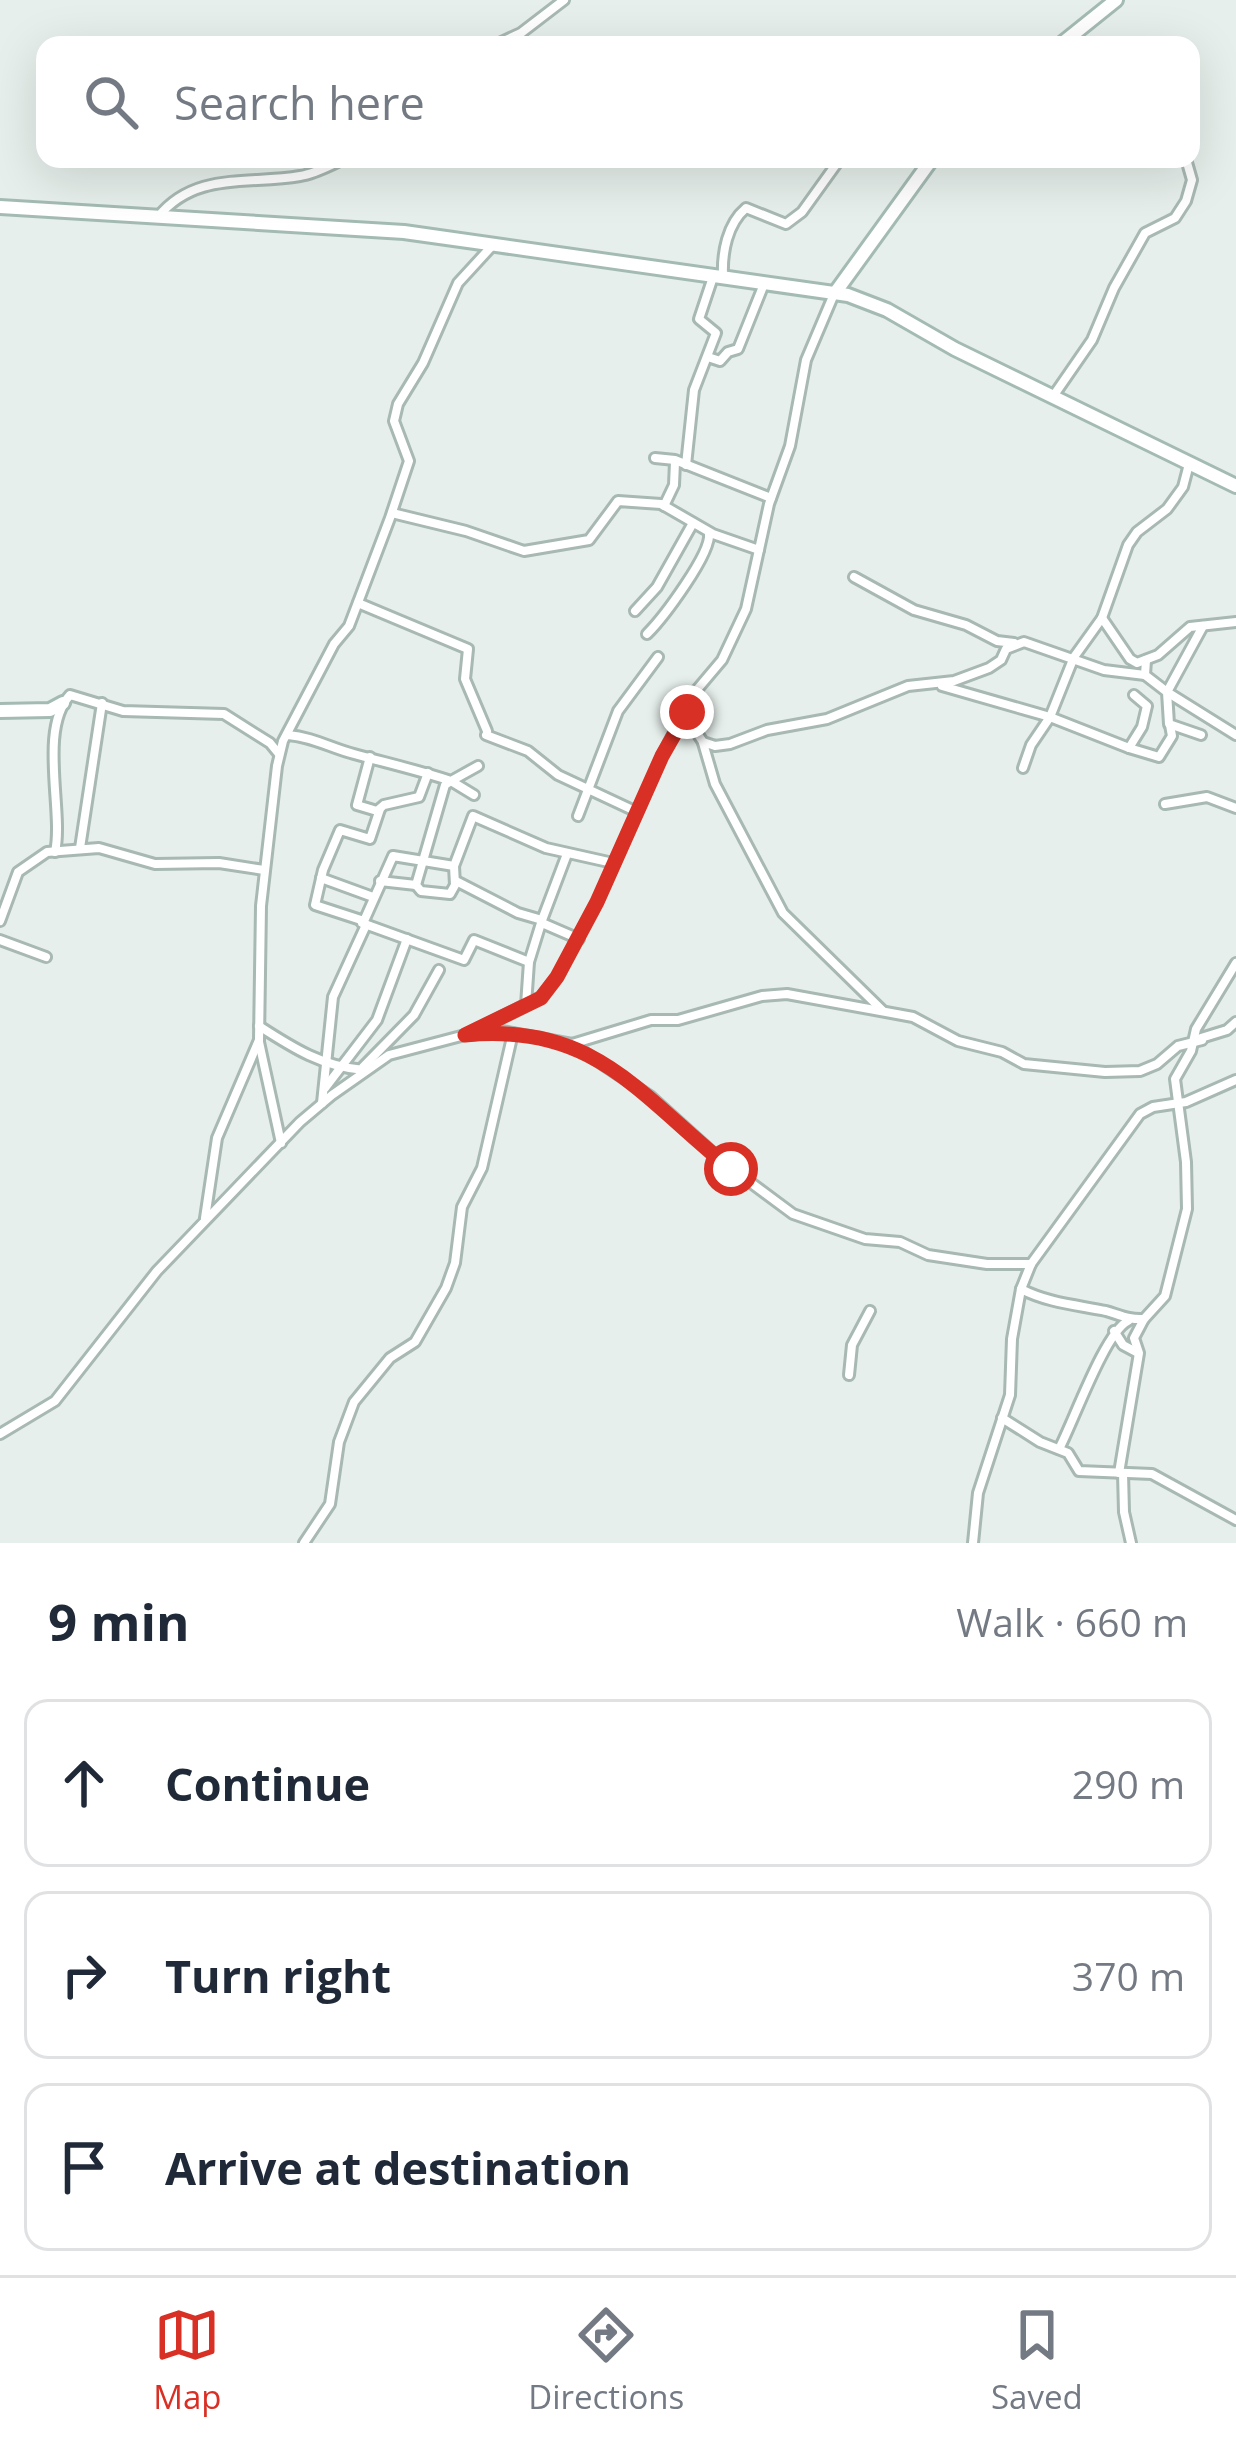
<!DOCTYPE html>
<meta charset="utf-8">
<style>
body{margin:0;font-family:"Open Sans",sans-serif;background:#f6f6f7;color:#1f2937}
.stop{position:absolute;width:36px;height:36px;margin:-27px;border:9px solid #d93025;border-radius:50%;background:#fff}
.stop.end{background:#d93025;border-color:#fff;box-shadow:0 3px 12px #0008}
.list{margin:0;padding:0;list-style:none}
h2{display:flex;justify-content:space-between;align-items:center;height:156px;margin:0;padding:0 48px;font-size:51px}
h2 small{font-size:39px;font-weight:400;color:#747a83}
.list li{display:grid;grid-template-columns:78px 1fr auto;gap:36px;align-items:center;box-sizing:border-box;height:168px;margin:0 24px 24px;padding:0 24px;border:3px solid #e0e1e3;border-radius:24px}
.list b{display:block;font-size:45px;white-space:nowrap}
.list em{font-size:39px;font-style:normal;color:#747a83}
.icon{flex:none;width:66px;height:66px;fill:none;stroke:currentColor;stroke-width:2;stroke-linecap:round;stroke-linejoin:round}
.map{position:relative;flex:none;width:1236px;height:1543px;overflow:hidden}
.search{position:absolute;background:#fff;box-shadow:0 12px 48px #0002;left:36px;right:36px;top:36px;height:132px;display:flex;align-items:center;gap:30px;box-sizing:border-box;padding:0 42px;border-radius:24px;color:#747a83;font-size:45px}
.sheet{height:732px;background:#fff}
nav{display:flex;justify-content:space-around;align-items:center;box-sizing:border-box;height:168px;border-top:3px solid #e0e1e3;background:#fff;font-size:33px;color:#747a83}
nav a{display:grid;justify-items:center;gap:6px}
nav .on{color:#d93025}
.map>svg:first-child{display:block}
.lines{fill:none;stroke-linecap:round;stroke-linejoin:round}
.street-casing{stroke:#a8b8b2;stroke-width:14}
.secondary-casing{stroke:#a4bbb3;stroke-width:18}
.street{stroke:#fff;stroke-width:8}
.secondary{stroke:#fff;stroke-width:12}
.route{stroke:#d93025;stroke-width:15}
</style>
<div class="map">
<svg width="1236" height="1543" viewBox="0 0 1236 1543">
<rect width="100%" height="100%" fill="#e6efeb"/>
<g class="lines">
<g class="street-casing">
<g id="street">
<polyline points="495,45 521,33 564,0"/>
<path d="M158 217C195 171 249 185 300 176 315 174 331 165 344 159"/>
<path d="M723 276C722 253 727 224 746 208L786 224 802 212 840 159"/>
<polyline points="708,357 720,361 728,352 738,349 764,284"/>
<polyline points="1054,395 1092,340 1114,288 1145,233 1175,218 1186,201 1192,180 1186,159"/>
<polyline points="655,458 675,460 771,498"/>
<polyline points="686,465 694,390 716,333 699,319 713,277"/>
<polyline points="664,506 674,485 675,462"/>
<polyline points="392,513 466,531 524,551 589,540 618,501 661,504 713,534 759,550"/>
<polyline points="854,577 914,610 966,625 997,641 1014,643"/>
<polyline points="358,603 468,649 465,679 487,731"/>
<polyline points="635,611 657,587 693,523"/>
<polyline points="1102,618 1130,659 1137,663 1158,655 1190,627 1236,622"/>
<polyline points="1203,626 1167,692 1236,735"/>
<path d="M647 634C663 618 712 553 709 533"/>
<polyline points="1146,660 1145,675 1167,692 1169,724 1201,735"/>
<polyline points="942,686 1050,717 1129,748 1142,727 1147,706 1134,695"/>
<polyline points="685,715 703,742 715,746 730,744 767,730 827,719 908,686 954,681 989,668 1001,660 1006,649 1024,642 1104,670 1145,675"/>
<path d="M288 735C313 737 331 748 354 754 387 763 418 770 451 781L478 766"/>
<polyline points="486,735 528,751 558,775 637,812"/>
<polyline points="703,743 715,784 783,913 882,1010"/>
<polyline points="1129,748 1159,757 1172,736 1170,725"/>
<polyline points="370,757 357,805 377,811 384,805 419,797 428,773"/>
<polyline points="1023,768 1031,745 1050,717 1074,657 1102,618 1128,545 1137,532 1167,509 1183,487 1189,464"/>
<polyline points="1165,804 1207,797 1236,808"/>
<polyline points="380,809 370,839 340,830 323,870 315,905 364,921 393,856 454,866 473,816 546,848 613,863"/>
<polyline points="578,816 618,711 658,657"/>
<polyline points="80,848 102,703"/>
<path d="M55 852C64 811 38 730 70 695L123 711 224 714 270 743 279 754"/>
<polyline points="454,866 455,885 450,894 421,891 416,885 445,785 451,781 474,795"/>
<polyline points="321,878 373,897"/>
<polyline points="380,881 416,885"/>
<polyline points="456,881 518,913 542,920 529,962"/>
<polyline points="542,920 567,854"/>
<polyline points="0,921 18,872 47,852 99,848 155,864 219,863 264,870"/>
<polyline points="362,923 464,960 474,940 529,962 526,1005"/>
<polyline points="542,923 579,939"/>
<polyline points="0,940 46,957"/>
<path d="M259 1026C293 1048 323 1067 364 1070"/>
<polyline points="470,1035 502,1031 572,1044 650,1096 723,1162 793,1214 865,1239 900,1242 928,1255 987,1264 1031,1264"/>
<polyline points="1201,1038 1227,1030 1236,1022"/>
<polyline points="259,1042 281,1143"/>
<polyline points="572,1044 651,1020 678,1020 762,996 787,994 913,1017 958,1041 1002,1052 1024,1064 1105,1072 1140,1071 1157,1064 1178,1046 1202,1040"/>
<polyline points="363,1067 414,1015 439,970"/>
<polyline points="325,1088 377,1020 407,939"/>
<polyline points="322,1103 333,997 366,925"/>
<polyline points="205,1218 217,1138 259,1040 261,906 277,766 283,741 334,644 349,626 390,518 409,461 394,421 398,404 423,363 458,283 491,247"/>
<path d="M1021 1289C1048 1303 1077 1305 1106 1311 1120 1315 1129 1320 1144 1319L1134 1338 1139 1353 1119 1473"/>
<polyline points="1144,1319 1165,1296 1187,1209 1186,1162 1175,1079 1191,1051 1196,1029 1236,963"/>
<polyline points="1114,1331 1123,1345 1138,1353"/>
<polyline points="849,1375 852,1345 870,1311"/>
<polyline points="1002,1418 1040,1442 1068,1453 1079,1471 1152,1474 1236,1520"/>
<polyline points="0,1434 55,1401 157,1271 300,1122 332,1095 389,1055 465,1035 541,997 557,977 597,902 662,756 695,692 722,660 746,609 769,504 790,446 806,360 834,294"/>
<path d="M1059 1449C1073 1423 1105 1332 1128 1321"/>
<polyline points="1123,1473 1124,1512 1131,1543"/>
<polyline points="304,1543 330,1504 339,1442 354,1402 390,1358 415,1342 446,1288 455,1263 462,1207 482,1168 513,1033"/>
<polyline points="973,1543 978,1493 1010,1395 1012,1339 1021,1289 1031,1264 1140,1114 1153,1107 1186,1102 1236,1080"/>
</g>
</g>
<g class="secondary-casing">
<g id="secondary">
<polyline points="1060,45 1116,0"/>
<polyline points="0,207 404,232 848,295 887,310 955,349 1236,486"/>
<polyline points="835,293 932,159"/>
<polyline points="0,711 50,710 63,703"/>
</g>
</g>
<use href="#street" class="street"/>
<use href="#secondary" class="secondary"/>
</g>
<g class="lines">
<path class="route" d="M687 712 662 756 597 902 557 977 541 998 465 1035C595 1022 640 1096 731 1169"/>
</g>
</svg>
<div class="stop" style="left:731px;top:1169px"></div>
<div class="stop end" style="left:687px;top:712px"></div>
<div class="search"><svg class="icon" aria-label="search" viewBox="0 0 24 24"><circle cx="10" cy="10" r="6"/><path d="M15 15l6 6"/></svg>Search here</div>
</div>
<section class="sheet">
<h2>9 min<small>Walk · 660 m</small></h2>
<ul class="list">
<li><svg class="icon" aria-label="ahead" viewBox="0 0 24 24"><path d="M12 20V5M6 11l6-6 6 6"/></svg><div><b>Continue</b></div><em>290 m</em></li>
<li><svg class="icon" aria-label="right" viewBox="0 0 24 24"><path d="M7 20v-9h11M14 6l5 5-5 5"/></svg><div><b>Turn right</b></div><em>370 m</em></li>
<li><svg class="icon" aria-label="arrive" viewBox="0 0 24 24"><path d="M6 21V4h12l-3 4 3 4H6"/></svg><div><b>Arrive at destination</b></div></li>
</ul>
</section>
<nav>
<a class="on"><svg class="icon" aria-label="map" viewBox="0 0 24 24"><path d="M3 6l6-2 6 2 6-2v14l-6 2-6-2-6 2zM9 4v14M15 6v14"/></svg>Map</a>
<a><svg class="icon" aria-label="directions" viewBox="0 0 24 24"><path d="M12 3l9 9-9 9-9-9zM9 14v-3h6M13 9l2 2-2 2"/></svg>Directions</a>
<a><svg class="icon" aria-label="saved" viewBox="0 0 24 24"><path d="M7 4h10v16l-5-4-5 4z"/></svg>Saved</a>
</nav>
